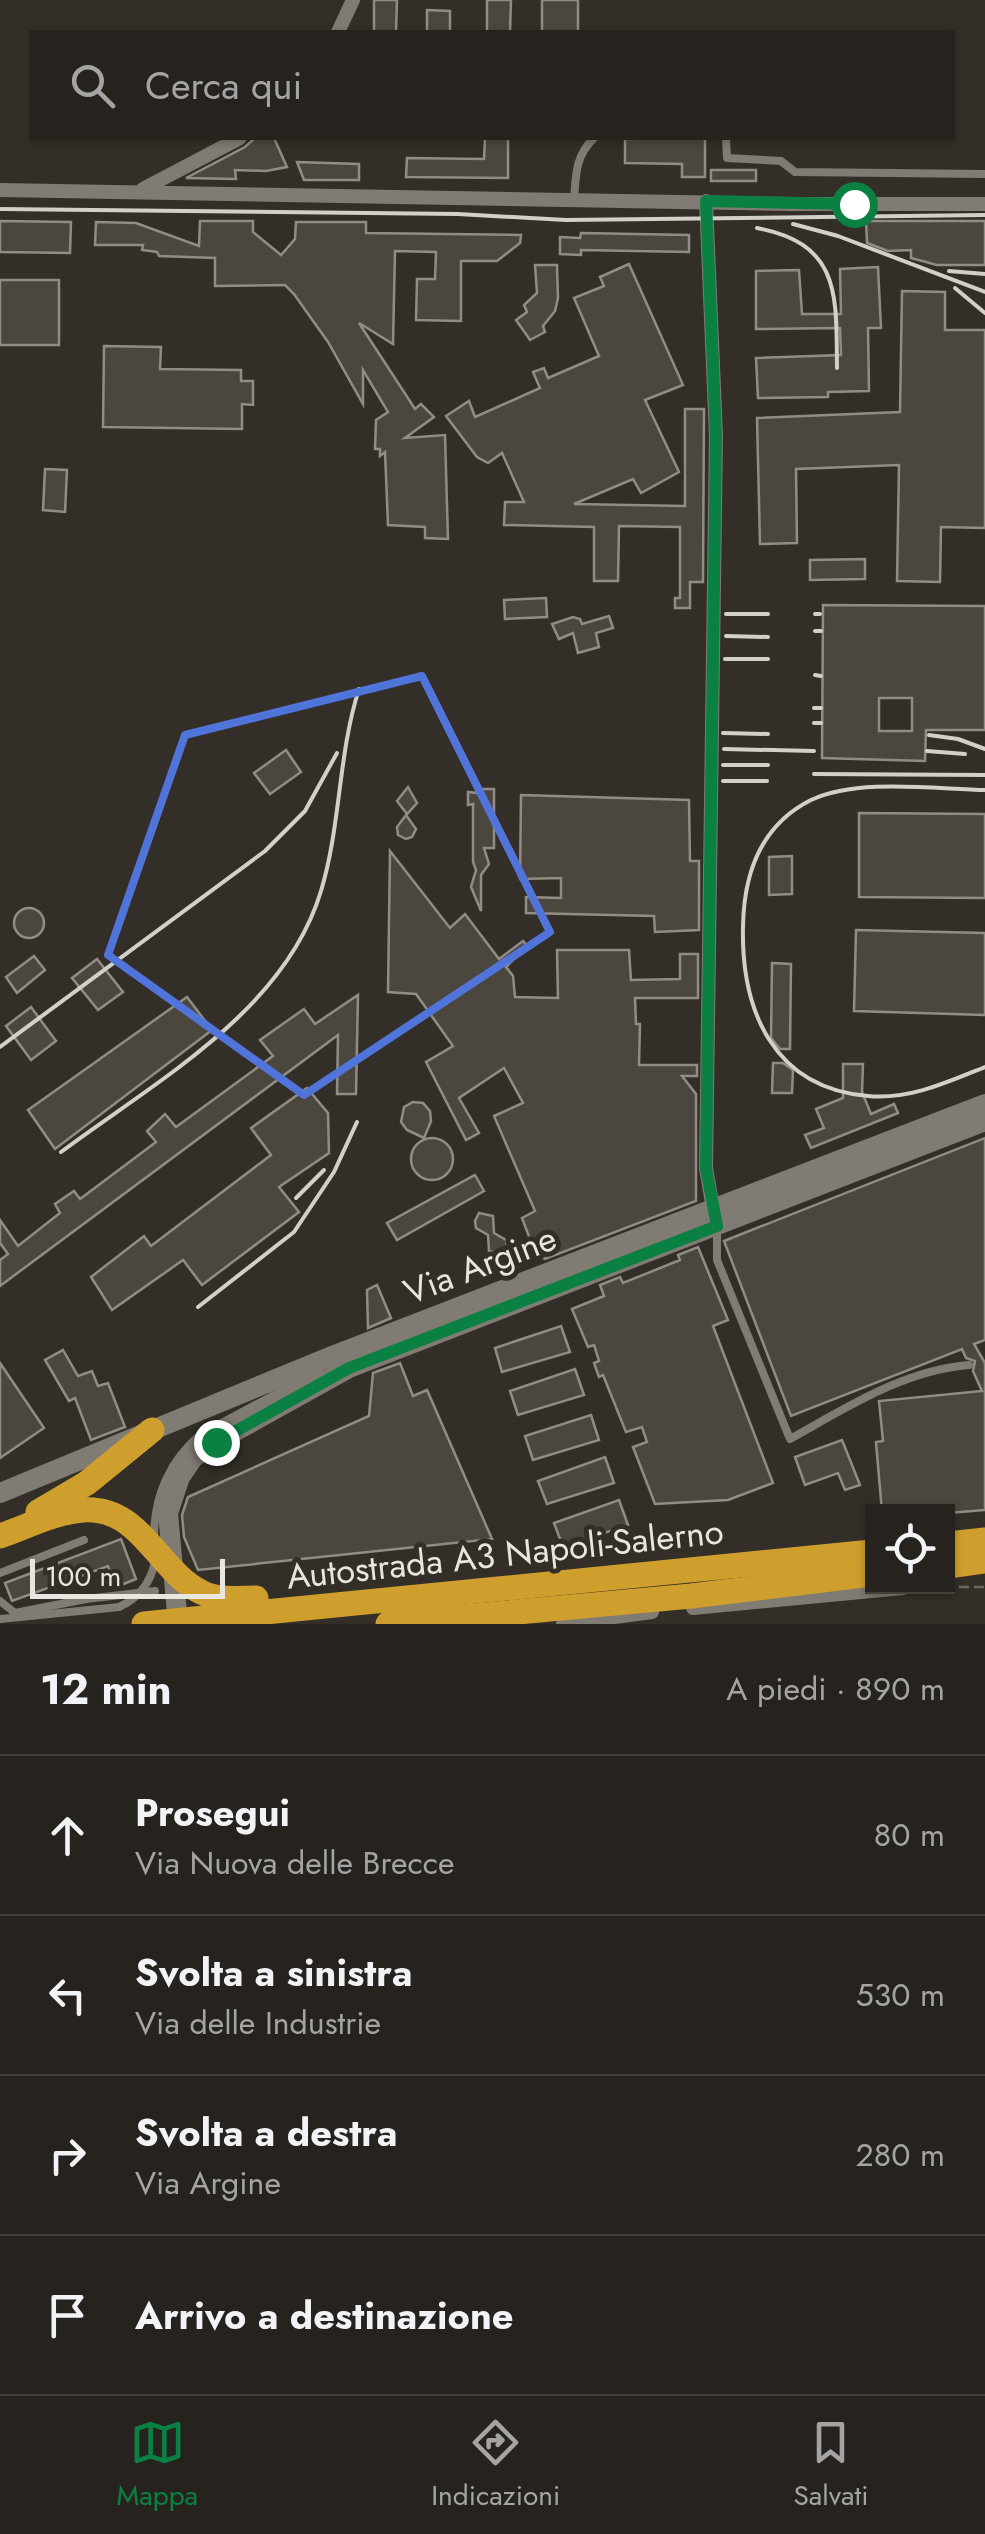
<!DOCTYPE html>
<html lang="it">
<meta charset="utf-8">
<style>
body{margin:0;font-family:Jost,sans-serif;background:#2e2b27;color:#f1f3f6}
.controls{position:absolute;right:30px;bottom:30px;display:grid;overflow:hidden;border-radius:0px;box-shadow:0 2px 8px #0004}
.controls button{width:90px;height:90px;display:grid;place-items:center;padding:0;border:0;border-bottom:2px solid #42403c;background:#26231e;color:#f1f3f6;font:50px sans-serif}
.scale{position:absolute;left:30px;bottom:25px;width:195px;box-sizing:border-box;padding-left:10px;border:5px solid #e8e6e1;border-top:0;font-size:28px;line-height:35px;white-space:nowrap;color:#e8e6e1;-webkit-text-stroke:8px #332f28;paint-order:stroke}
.stop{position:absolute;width:30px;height:30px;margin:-22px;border:8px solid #0b8043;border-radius:50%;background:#fff}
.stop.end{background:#0b8043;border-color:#fff;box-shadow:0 2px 10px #0008}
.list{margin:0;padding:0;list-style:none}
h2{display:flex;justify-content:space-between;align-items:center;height:130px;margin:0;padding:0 40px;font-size:42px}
h2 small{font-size:32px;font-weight:400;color:#a4a4a4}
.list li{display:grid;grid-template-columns:65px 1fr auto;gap:30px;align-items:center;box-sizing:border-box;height:160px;padding:0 40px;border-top:2px solid #42403c}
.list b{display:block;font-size:38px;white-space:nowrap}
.list p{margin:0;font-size:32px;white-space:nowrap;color:#a4a4a4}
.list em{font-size:32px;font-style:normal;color:#a4a4a4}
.icon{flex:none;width:55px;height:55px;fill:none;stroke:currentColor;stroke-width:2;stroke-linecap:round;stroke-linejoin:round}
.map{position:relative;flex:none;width:985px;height:1624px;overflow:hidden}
.search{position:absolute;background:#26231e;box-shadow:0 2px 8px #0004;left:30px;right:30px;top:30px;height:110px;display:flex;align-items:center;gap:25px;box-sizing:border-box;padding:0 35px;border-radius:0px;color:#a4a4a4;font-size:38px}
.sheet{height:770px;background:#26231e}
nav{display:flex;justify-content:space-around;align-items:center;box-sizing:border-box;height:140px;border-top:2px solid #42403c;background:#26231e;font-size:28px;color:#a4a4a4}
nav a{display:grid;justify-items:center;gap:5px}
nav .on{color:#0b8043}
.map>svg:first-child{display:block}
.building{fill:#4b473f;stroke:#918d84;stroke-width:2.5;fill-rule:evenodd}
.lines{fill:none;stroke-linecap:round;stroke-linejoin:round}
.path{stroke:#6b6761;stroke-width:2.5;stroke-dasharray:10 5;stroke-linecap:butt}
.lane{stroke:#807b73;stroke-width:8}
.street{stroke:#807b73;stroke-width:14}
.secondary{stroke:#807b73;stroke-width:20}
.highway{stroke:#cf9f2d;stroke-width:25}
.rail{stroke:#d2d0cb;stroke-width:4}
.route{stroke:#0b8043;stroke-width:12}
.marked{fill:none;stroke:#5074da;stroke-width:8;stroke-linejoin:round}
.labels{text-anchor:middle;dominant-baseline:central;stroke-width:10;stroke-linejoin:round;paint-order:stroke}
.street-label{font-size:35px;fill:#e8e6e1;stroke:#332f28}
</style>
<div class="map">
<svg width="985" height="1624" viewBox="0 0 985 1624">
<rect width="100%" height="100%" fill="#332f28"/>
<g class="building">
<polygon points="374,0 397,0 396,32 374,32"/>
<polygon points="487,0 511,0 510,32 487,32"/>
<rect x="542" y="0" width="36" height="32"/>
<polygon points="427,10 450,11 450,32 427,32"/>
<polygon points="255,138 274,138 287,167 266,171 235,170 236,179 186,178 245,147"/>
<polygon points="485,138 508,138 508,178 406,177 407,158 484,159"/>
<polygon points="683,138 705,138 705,177 682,177 682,164 625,163 625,139"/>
<polygon points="297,162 359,164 359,180 304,180"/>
<rect x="711" y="170" width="45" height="11"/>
<polygon points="0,221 71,222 70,253 0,252"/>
<polygon points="200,221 253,221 253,232 281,255 295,239 296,222 366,222 366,233 521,235 520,243 497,261 461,261 461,321 416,320 417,279 435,279 436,252 395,251 393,344 359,323 415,409 421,404 434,417 405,438 445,435 448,539 425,538 425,527 388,525 385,452 380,456 380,449 375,449 376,420 388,412 363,370 363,404 328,342 294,294 285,285 215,286 215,258 159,256 157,252 142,250 143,245 95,245 96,222 136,223 199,246"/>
<polygon points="866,221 985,221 985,265 937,265 911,258 911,250 888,251 867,243"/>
<polygon points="581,233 689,235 689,252 581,250 581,255 560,254 560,237 580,238"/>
<polygon points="629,264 683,385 645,400 679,472 641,493 633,479 574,504 685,506 685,409 704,409 703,582 690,582 690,608 675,608 675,598 680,598 680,527 619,526 618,581 594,581 594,527 504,525 505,502 524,502 502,453 488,463 477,457 446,416 469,401 475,417 540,388 533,372 544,368 548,378 599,356 574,298 604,286 600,277"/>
<polygon points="535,265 557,265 558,298 555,311 543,326 545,332 530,340 516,320 527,312 524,305 537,293"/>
<polygon points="878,267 881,328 868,328 869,391 828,392 828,397 758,398 756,358 841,355 840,328 756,329 756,271 799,270 802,314 841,314 840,269"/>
<rect x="0" y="280" width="59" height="65"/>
<polygon points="902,291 945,292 945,330 985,330 985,528 941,527 940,582 897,581 899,465 796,469 797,543 760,544 757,418 900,412"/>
<polygon points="104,346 161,347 160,369 241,370 241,381 253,381 253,405 242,404 242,429 103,427"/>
<polygon points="45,469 67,470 65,512 43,510"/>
<polygon points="865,559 865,579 810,580 810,560"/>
<polygon points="546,598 547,617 505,619 504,600"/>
<path d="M823 605 985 606V730H926L925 761 822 758ZM879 698H912V731H879Z"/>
<polygon points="609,616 613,628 596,633 599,647 578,653 573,633 559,639 552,624 573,617 580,619 582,624"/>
<polygon points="286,750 301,772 270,794 254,773"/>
<polygon points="408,787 417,803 407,814 397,801"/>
<polygon points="477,789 494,789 494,848 484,848 489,864 481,875 481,911 471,887 476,870 473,862 473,804 468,805 468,792 477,793"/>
<polygon points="521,795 689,800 690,861 699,861 699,930 655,932 654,916 526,913 526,897 561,898 561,878 520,879"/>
<polygon points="859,813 985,814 985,898 859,897"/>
<polygon points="406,815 416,829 412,837 406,839 398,835 397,827"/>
<polygon points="390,851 450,928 465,914 499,959 523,941 527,946 506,967 513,976 515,997 558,998 557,950 629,950 631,980 680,979 680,954 698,954 698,998 635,998 636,1024 640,1024 639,1065 697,1065 697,1076 682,1076 696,1094 696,1201 545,1259 536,1255 522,1218 535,1211 494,1116 523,1103 504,1068 459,1098 479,1133 466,1140 426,1062 453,1046 416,994 388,992"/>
<polygon points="792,856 792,894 769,895 769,857"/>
<circle cx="29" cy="923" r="15"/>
<polygon points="856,930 985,933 985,1015 854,1011"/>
<polygon points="34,956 45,970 17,993 6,977"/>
<polygon points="97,959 123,992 98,1010 72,978"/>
<polygon points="772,963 791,964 790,1049 780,1049 771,1038"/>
<polygon points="358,995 356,1094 337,1094 338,1035 0,1286 0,1260 8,1254 0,1243 0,1220 18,1246 60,1213 55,1204 74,1191 80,1199 156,1142 147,1131 165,1114 176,1127 273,1056 260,1040 304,1009 315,1024"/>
<polygon points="187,997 212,1030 55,1149 28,1110"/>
<polygon points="31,1007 56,1041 31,1060 6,1026"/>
<polygon points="773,1063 783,1063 793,1070 792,1093 772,1093"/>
<polygon points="843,1064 863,1064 862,1092 871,1114 894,1104 898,1113 811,1148 805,1135 824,1128 816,1109 843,1098"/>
<polygon points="307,1088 328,1113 329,1153 279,1187 299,1212 202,1285 183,1260 112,1310 91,1277 144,1236 151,1246 271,1155 251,1128"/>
<polygon points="413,1102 423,1103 430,1111 431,1121 424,1138 407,1130 401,1122 404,1107"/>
<polygon points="985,1138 985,1340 974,1344 985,1363 985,1510 948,1513 882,1512 876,1442 883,1441 879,1401 982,1391 973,1371 975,1361 966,1358 962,1349 791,1416 724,1241"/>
<circle cx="432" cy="1159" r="21"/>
<polygon points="475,1175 484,1191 397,1240 387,1223"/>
<polygon points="479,1213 493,1216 494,1233 506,1240 507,1247 501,1254 489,1251 488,1235 476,1228 475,1221"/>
<polygon points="698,1247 728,1320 713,1326 773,1483 728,1500 655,1504 633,1447 647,1442 642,1427 626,1432 603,1375 599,1377 594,1363 599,1361 594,1345 588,1347 572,1309 604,1296 600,1285 620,1277 623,1283 680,1260 678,1255"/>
<polygon points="377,1285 391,1318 368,1328 367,1290"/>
<polygon points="561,1326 570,1352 502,1372 495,1348"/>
<polygon points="63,1350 78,1376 92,1371 98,1386 108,1383 125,1427 91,1440 75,1398 69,1401 45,1360"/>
<polygon points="0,1363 44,1428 0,1458"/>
<polygon points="400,1363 413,1396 427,1390 492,1539 198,1570 184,1537 182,1515 188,1497 369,1416 373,1373"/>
<polygon points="575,1369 584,1395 518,1415 510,1391"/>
<polygon points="591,1415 599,1440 533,1460 525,1436"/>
<polygon points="842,1440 860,1485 845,1490 838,1473 805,1485 795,1457"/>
<polygon points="605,1457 614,1483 547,1504 538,1481"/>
<polygon points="619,1500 628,1525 563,1547 554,1523"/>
<polygon points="121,1539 136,1579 116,1587 108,1566 12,1601 5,1583"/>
</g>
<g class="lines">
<polyline class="path" points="914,1587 985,1587"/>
<g class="lane">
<polyline points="726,138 727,158 781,161 795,172 985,174"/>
<path d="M574 200C576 175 575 156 594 138"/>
<path d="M717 1230V1260L790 1439C846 1408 904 1370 969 1365"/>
<path d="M154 1537C154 1496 170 1460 201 1434L319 1371"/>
<polyline points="0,1573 84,1540"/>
<polyline points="0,1601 15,1613 86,1599 155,1591"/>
<path d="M0 1619 119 1607C139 1598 151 1582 155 1561"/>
</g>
<g class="street">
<polyline points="338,32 353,0"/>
<polyline points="143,189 240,138"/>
<polyline points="0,190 791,204 985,204"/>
<polyline points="706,201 716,436 706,1168 714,1214"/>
<polyline points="693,1608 903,1588"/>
<polyline points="563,1624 652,1612"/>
</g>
<g class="secondary">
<polyline points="0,1493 332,1356 985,1104"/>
<polyline points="178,1624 168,1513 180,1477 193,1458 216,1442 349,1368 985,1121"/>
</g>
<g class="highway">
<polyline points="38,1512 87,1483 152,1430"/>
<path d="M0 1536C26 1527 55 1512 83 1510 141 1506 157 1570 201 1592 218 1601 237 1598 256 1598"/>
<polyline points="948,1544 985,1540"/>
<polyline points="948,1566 985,1561"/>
<polyline points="144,1624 872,1552"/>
<polyline points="388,1624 691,1596 872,1574"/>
</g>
<g class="rail">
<polyline points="0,209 458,214 566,220 985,215"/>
<polyline points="793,224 838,236 985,292"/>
<path d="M757 228C842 244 836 297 837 368"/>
<polyline points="949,271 985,274"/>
<polyline points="955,288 985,313"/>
<polyline points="726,614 768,614"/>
<polyline points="815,614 820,614"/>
<polyline points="815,631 821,631"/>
<polyline points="726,636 768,637"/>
<polyline points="725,659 768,659"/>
<polyline points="815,675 821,676"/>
<polyline points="814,708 821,708"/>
<polyline points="814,723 821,723"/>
<polyline points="723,733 768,734"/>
<polyline points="929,735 958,739 985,749"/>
<polyline points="724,749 814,751"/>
<polyline points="927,751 965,754"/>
<polyline points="723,765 768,765"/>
<polyline points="814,774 985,775"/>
<polyline points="723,781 767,781"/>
<path d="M985 790C934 789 858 778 811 800 761 825 744 873 743 926 741 1010 773 1088 868 1096 909 1100 948 1082 985 1067"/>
<polyline points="0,1047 265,851 305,811 337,753"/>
<path d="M61 1152C156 1081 285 1011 321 891 341 825 338 754 359 689"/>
<polyline points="296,1198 324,1170"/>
<polyline points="198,1307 294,1232 334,1172 357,1122"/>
</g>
</g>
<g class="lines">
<polyline class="route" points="216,1442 349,1368 717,1226 706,1168 716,436 706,201 854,204"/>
</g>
<path class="marked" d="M422 676 550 932 304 1095 108 955 185 735Z"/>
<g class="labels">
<g class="street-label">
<text transform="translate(480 1265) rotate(-21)">Via Argine</text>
<text transform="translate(505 1554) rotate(-6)">Autostrada A3 Napoli-Salerno</text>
</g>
</g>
</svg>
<div class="controls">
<button><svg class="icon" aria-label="locate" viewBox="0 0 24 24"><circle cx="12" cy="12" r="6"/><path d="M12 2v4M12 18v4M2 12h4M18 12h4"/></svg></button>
</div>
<div class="scale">100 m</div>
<div class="stop" style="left:854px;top:204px"></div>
<div class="stop end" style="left:216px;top:1442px"></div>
<div class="search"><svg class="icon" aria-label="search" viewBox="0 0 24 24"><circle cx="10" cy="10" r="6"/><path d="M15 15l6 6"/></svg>Cerca qui</div>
</div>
<section class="sheet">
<h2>12 min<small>A piedi · 890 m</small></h2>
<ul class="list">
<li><svg class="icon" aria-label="ahead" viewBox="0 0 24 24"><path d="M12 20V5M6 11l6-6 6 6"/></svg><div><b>Prosegui</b><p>Via Nuova delle Brecce</p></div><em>80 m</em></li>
<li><svg class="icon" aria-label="left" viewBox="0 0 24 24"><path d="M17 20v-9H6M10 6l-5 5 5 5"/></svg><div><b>Svolta a sinistra</b><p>Via delle Industrie</p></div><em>530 m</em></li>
<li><svg class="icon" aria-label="right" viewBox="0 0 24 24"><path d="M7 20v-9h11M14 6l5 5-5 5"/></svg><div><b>Svolta a destra</b><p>Via Argine</p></div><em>280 m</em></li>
<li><svg class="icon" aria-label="arrive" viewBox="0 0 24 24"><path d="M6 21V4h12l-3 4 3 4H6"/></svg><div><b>Arrivo a destinazione</b></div></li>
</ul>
</section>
<nav>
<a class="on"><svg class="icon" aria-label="map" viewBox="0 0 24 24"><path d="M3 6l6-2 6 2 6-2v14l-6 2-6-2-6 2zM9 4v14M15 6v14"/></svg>Mappa</a>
<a><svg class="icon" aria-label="directions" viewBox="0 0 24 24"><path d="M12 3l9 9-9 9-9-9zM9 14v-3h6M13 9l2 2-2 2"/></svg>Indicazioni</a>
<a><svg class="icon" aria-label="saved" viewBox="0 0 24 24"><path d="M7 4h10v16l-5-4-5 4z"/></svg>Salvati</a>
</nav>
